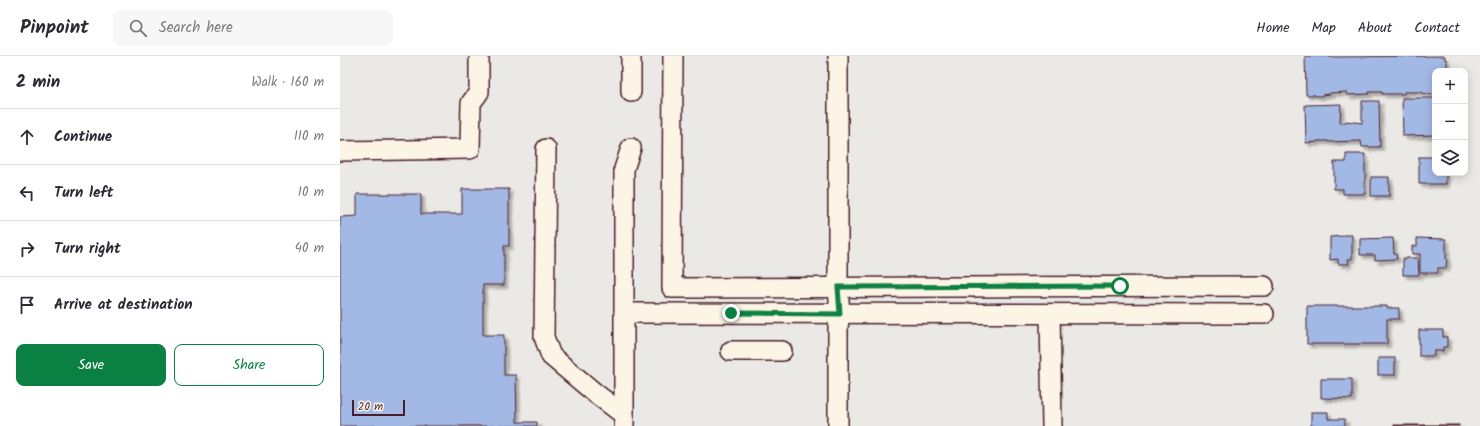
<!DOCTYPE html>
<meta charset="utf-8">
<style>
body{margin:0;font-family:Kalam,sans-serif;background:#f7f7f7;color:#2b2b33}
.controls{position:absolute;right:12px;top:12px;display:grid;overflow:hidden;border-radius:8px;box-shadow:0 2px 10px #0003}
.controls button{width:36px;height:36px;display:grid;place-items:center;padding:0;border:0;border-bottom:1px solid #e1e1e2;background:#fff;color:#2b2b33;font:20px sans-serif}
.scale{position:absolute;left:12px;bottom:10px;width:53px;box-sizing:border-box;padding-left:4px;border:2px solid #4a1f2b;border-top:0;font-size:11px;line-height:14px;white-space:nowrap;color:#4a1f2b;-webkit-text-stroke:3px #fcf5e5;paint-order:stroke}
.stop{position:absolute;width:12px;height:12px;margin:-9px;border:3px solid #0b8043;border-radius:50%;background:#fff}
.stop.end{background:#0b8043;border-color:#fff;box-shadow:0 1px 4px #0008}
.list{margin:0;padding:0;list-style:none}
h2{display:flex;justify-content:space-between;align-items:center;height:52px;margin:0;padding:0 16px;font-size:17px}
h2 small{font-size:13px;font-weight:400;color:#7c7c81}
.list li{display:grid;grid-template-columns:26px 1fr auto;gap:12px;align-items:center;box-sizing:border-box;height:56px;padding:0 16px;border-top:1px solid #e1e1e2}
.list b{display:block;font-size:15px;white-space:nowrap}
.list em{font-size:13px;font-style:normal;color:#7c7c81}
.actions{display:flex;gap:8px;padding:12px 16px}
.actions a{flex:1;padding:9px 0;border:1px solid #0b8043;border-radius:8px;text-align:center;font-size:14px;color:#0b8043}
.actions .main{background:#0b8043;color:#fff}
.icon{flex:none;width:22px;height:22px;fill:none;stroke:currentColor;stroke-width:2;stroke-linecap:round;stroke-linejoin:round}
.map{position:relative;flex:none;width:1140px;height:370px;overflow:hidden}
header{display:flex;align-items:center;gap:24px;box-sizing:border-box;height:56px;padding:0 20px;background:#fff;border-bottom:1px solid #e1e1e2}
header strong{font-size:19px}
nav{display:flex;gap:22px;margin-inline-start:auto;font-size:14px}
.search{width:280px;height:36px;background:#f7f7f7;display:flex;align-items:center;gap:10px;box-sizing:border-box;padding:0 14px;border-radius:8px;color:#7c7c81;font-size:15px}
main{display:flex}
aside{flex:1;background:#fff}
.map>svg:first-child{display:block}
.building{fill:#a2b8e5;stroke:#4a1f2b;filter:url(#shadow)}
.lines{fill:none;stroke-linecap:round;stroke-linejoin:round}
.minor-casing{stroke:#4a1f2b;stroke-width:22}
.minor{stroke:#fcf5e5;stroke-width:19}
.route{stroke:#0b8043;stroke-width:5}
</style>
<header>
<strong>Pinpoint</strong>
<div class="search"><svg class="icon" aria-label="search" viewBox="0 0 24 24"><circle cx="10" cy="10" r="6"/><path d="M15 15l6 6"/></svg>Search here</div>
<nav><a>Home</a><a>Map</a><a>About</a><a>Contact</a></nav>
</header>
<main>
<aside>
<h2>2 min<small>Walk · 160 m</small></h2>
<ul class="list">
<li><svg class="icon" aria-label="ahead" viewBox="0 0 24 24"><path d="M12 20V5M6 11l6-6 6 6"/></svg><div><b>Continue</b></div><em>110 m</em></li>
<li><svg class="icon" aria-label="left" viewBox="0 0 24 24"><path d="M17 20v-9H6M10 6l-5 5 5 5"/></svg><div><b>Turn left</b></div><em>10 m</em></li>
<li><svg class="icon" aria-label="right" viewBox="0 0 24 24"><path d="M7 20v-9h11M14 6l5 5-5 5"/></svg><div><b>Turn right</b></div><em>40 m</em></li>
<li><svg class="icon" aria-label="arrive" viewBox="0 0 24 24"><path d="M6 21V4h12l-3 4 3 4H6"/></svg><div><b>Arrive at destination</b></div></li>
</ul>
<div class="actions"><a class="main">Save</a><a>Share</a></div>
</aside>
<div class="map">
<svg width="1140" height="370" viewBox="0 0 1140 370">
<defs>
<filter id="shadow"><feDropShadow dx="3.5" dy="3.5" stdDeviation="1" flood-color="#0004"/></filter>
</defs>
<rect width="100%" height="100%" fill="#eae9e5"/>
<filter id="ink" filterUnits="userSpaceOnUse"><feTurbulence type="fractalNoise" baseFrequency=".025" numOctaves="2"/><feDisplacementMap in="SourceGraphic" scale="8" xChannelSelector="R" yChannelSelector="G"/><feConvolveMatrix kernelMatrix="1 2 1 2 8 2 1 2 1" color-interpolation-filters="sRGB"/></filter>
<g filter="url(#ink)">
<g class="building">
<polygon points="965,0 989,0 989,1 1105,0 1105,4 1107,4 1107,15 1095,15 1095,39 1081,37 1081,36 1064,36 1064,38 1042,38 1042,36 1029,36 1029,38 1007,39 1007,36 990,37 990,38 982,39 982,40 975,40 975,39 966,39"/>
<polygon points="1062,42 1095,42 1095,79 1063,80"/>
<polygon points="1022,45 1039,45 1040,91 1022,91 1021,85 988,86 988,85 977,85 977,86 966,87 965,49 1001,48 1000,67 1005,67 1006,65 1022,67"/>
<polygon points="1006,98 1025,98 1025,138 1003,138 1003,133 994,133 994,106 1006,106"/>
<polygon points="1079,101 1095,101 1095,117 1106,117 1106,128 1079,128"/>
<rect x="1031" y="121" width="18" height="19"/>
<polygon points="122,133 169,133 169,190 164,190 164,229 143,229 143,279 164,279 164,319 176,319 177,366 197,366 197,370 0,370 0,161 17,160 17,138 81,138 81,158 122,158"/>
<polygon points="1004,179 1012,179 1012,203 1008,203 1009,208 998,208 998,203 990,204 990,181 1004,180"/>
<polygon points="1053,182 1054,198 1056,198 1057,203 1035,204 1035,199 1020,199 1020,183"/>
<polygon points="1077,182 1106,183 1106,203 1107,203 1106,212 1098,212 1098,217 1080,217 1080,198 1072,198 1072,190 1077,190"/>
<polygon points="1063,202 1078,202 1079,219 1063,219"/>
<polygon points="967,250 1047,250 1047,252 1059,252 1059,263 1047,263 1047,288 967,288"/>
<polygon points="1079,274 1103,274 1103,281 1107,281 1107,291 1103,291 1103,295 1094,295 1094,300 1079,300"/>
<rect x="1038" y="302" width="17" height="17"/>
<polygon points="981,323 1012,323 1012,343 981,342"/>
<polygon points="971,356 988,356 988,363 1005,363 1005,370 971,370"/>
<rect x="1054" y="369" width="65" height="1"/>
</g>
<g class="lines">
<g class="minor-casing">
<g id="minor">
<polyline points="333,0 332,232 924,230"/>
<polyline points="291,36 291,0"/>
<polyline points="206,93 204,281 211,300 255,337 284,359"/>
<polyline points="0,95 130,93 131,47 139,36 139,0"/>
<polyline points="284,257 924,258"/>
<polyline points="710,258 712,370"/>
<polyline points="391,295 442,295"/>
<polyline points="284,369 284,113 291,92"/>
<polyline points="498,370 498,271 500,258 498,231 498,0"/>
</g>
</g>
<use href="#minor" class="minor"/>
</g>
</g>
<g class="lines" filter="url(#ink)">
<polyline class="route" points="391,257 500,258 498,231 780,230"/>
</g>
</svg>
<div class="controls">
<button>+</button>
<button>−</button>
<button><svg class="icon" aria-label="layers" viewBox="0 0 24 24"><path d="M12 4l9 5-9 5-9-5zM3 14l9 5 9-5"/></svg></button>
</div>
<div class="scale">20 m</div>
<div class="stop" style="left:780px;top:230px"></div>
<div class="stop end" style="left:391px;top:257px"></div>
</div>
</main>
